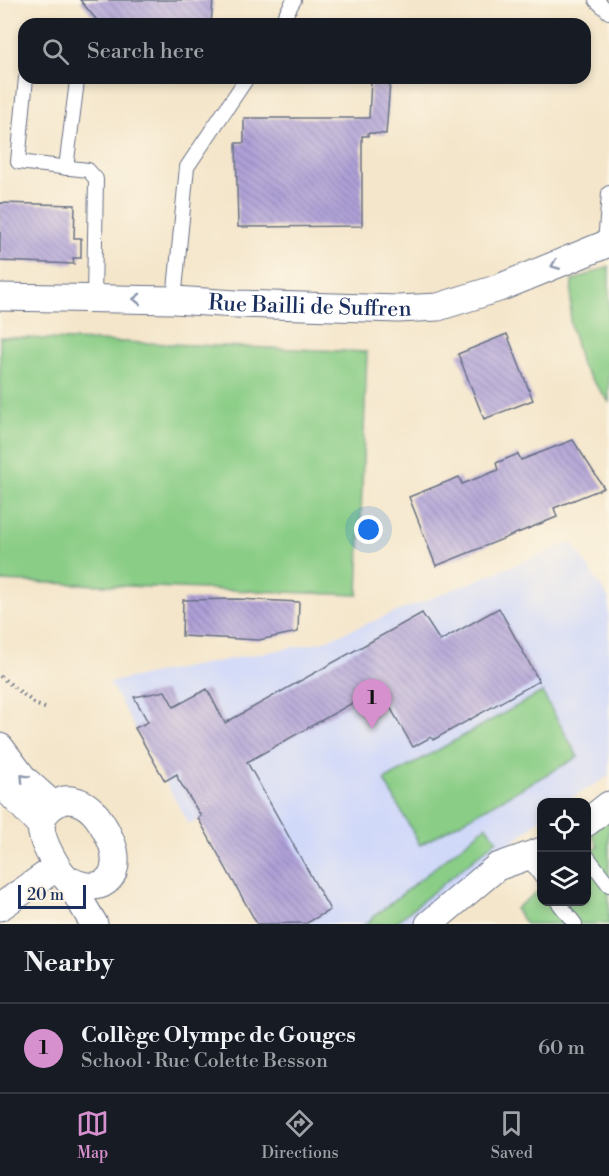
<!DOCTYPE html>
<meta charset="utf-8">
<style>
body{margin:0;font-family:"Libre Bodoni",serif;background:#20242c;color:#f1f3f6}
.controls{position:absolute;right:18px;bottom:18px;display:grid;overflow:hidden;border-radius:12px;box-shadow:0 3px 9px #0003}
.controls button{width:54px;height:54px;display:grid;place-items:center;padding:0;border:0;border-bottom:2px solid #363941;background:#171b24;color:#f1f3f6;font:30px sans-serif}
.scale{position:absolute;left:18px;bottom:15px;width:68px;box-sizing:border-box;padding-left:6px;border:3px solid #1b2f5e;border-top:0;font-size:16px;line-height:21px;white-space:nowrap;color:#1b2f5e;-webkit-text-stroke:4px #fcf5e5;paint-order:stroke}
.you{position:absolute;left:369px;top:530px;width:21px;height:21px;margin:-15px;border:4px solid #fff;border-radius:50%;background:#1a73e8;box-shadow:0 0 0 9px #1a73e833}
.badge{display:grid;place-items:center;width:39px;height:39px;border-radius:50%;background:#d690ce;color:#111;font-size:20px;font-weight:700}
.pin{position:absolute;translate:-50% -50px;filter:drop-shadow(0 2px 3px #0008)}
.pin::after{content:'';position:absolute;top:32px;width:21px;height:18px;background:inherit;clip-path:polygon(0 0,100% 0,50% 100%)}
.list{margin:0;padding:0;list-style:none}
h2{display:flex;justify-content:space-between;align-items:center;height:78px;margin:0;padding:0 24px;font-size:26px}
h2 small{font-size:20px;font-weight:400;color:#9ea1a6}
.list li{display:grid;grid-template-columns:39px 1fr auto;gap:18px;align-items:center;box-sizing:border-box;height:90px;padding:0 24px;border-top:2px solid #363941}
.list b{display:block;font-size:22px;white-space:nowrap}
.list p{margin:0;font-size:20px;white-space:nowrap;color:#9ea1a6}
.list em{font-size:20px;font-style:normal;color:#9ea1a6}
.icon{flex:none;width:33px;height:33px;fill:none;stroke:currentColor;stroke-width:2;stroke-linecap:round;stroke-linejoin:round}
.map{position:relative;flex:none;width:609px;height:924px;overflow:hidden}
.search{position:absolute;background:#171b24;box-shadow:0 3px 9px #0003;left:18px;right:18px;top:18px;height:66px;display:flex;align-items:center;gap:15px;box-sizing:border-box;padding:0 21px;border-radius:18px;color:#9ea1a6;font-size:22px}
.sheet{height:168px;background:#171b24}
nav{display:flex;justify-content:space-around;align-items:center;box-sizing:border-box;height:84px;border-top:2px solid #363941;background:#171b24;font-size:16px;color:#9ea1a6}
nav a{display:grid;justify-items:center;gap:3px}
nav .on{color:#d690ce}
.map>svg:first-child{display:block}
.built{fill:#d1d9f9}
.garden{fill:#8acd86;stroke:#527e72;stroke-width:1.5}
.building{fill:url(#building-back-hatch)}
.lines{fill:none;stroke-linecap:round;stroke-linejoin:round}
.lane-casing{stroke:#676f84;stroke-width:16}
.street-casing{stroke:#676f84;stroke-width:29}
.path{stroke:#676f84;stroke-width:4;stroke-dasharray:1.5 4.5;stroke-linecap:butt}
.lane{stroke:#fff;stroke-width:14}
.street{stroke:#fff;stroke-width:27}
.oneway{stroke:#8d97ae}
.labels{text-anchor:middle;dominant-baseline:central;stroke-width:5;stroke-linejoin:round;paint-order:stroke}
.street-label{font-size:22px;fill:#1b2f5e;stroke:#fcf5e5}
</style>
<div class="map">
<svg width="609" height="924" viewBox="0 0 609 924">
<defs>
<pattern id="building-back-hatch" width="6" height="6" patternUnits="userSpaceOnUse" patternTransform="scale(1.5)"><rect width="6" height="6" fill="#afa0d7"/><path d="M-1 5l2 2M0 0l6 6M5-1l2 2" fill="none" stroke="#8e83b2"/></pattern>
</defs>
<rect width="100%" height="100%" fill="#fcf5e5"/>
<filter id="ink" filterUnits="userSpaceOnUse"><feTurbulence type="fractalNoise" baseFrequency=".0167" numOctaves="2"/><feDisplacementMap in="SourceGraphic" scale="12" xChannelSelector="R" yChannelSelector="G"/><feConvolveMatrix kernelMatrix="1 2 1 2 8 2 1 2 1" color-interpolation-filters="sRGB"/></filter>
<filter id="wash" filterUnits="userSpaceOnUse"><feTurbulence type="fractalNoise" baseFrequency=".008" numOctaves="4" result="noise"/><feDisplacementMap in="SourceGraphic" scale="24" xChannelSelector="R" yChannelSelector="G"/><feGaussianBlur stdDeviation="1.35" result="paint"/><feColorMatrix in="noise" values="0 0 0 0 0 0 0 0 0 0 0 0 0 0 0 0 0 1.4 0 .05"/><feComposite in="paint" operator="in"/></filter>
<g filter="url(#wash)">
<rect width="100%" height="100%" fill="#f4e6cb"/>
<polygon class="built" points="572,542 609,599 609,776 565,802 542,802 541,819 412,924 257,924 198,819 189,824 109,682 321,642"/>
<g class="garden">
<polygon points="609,266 609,402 581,365 570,322 572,281"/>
<polygon points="0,337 367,352 358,595 0,581"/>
<polygon points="542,692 578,757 420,845 384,780"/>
<polygon points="609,817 609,924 526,924 515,909 541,889 542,902 586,902 587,856 598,846 591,833"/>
<polygon points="486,826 497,840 394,924 365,924"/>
</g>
<g id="blocks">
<g class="building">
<polygon points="80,0 213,0 211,24 193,22 193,24 100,24"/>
<polygon points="371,80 390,82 386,134 368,133 368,136 362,136 362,226 238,227 236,143 244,143 244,118 369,118"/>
<polygon points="0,203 75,205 74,238 81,238 81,258 73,258 74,264 0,261"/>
<polygon points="507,334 533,400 484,419 458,354"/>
<polygon points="573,440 604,488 554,508 557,517 436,566 409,497 459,477 462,484 498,470 496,463 518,454 521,460"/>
<polygon points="238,599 299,602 298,632 259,640 182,636 183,600"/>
<polygon points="499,608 539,681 433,740 431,737 413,747 379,688 247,762 330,910 307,923 257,924 198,818 201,816 178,779 177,774 165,781 135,728 148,722 134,697 165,691 174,707 207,689 225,723 422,613 440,641"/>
</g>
</g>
</g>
<g filter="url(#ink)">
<use href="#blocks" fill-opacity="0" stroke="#676f84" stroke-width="1.5"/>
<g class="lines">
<g class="lane-casing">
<g id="lane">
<polyline points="596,0 609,12"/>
<polyline points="280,24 294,0"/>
<polyline points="26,78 18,162 88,170 96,179 94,299"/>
<polyline points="66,168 77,81"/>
<polyline points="605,244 609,193"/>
<polyline points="174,300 187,167 247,78"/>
<polyline points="526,855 542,878"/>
<polyline points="586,855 609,885"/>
<polyline points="558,902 575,924"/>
</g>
</g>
<g class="street-casing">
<g id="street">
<path id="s1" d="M0 297 174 300 236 304 398 309 438 307 499 288 609 243"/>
<polyline points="0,747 24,779 53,805"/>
<polyline points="0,778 9,792 40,824"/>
<path d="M64 800C88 798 101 819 110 839 125 871 106 898 71 881 62 877 56 865 51 856 38 832 34 812 64 800Z"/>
<polyline points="586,823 609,805"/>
<polyline points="68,880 94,924"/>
<polyline points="0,907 57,867"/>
<polyline points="429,924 497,867 542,851"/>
</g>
</g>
<polyline class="path" points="0,676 37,705 47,709"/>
<use href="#lane" class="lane"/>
<use href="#street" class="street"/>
</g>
<defs><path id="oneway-chevron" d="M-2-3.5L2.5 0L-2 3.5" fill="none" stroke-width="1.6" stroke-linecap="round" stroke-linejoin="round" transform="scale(1.5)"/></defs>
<g class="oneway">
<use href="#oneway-chevron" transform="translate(555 265) rotate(158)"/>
<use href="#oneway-chevron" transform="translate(137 299) rotate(-179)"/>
<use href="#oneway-chevron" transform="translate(24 778) rotate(-133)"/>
</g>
</g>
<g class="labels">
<g class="street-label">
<text stroke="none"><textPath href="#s1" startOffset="310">Rue Bailli de Suffren</textPath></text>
</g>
</g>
</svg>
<div class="controls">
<button><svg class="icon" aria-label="locate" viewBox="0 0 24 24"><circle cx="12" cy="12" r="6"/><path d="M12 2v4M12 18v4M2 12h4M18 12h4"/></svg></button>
<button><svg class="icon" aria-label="layers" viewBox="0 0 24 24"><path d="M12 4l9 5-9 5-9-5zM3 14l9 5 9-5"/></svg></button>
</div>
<div class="scale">20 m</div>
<div class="you"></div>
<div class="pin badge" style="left:372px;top:729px">1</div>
<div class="search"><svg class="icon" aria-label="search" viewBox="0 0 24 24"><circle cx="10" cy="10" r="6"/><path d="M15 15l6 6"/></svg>Search here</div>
</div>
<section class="sheet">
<h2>Nearby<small></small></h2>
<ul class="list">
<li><span class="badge">1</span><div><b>Collège Olympe de Gouges</b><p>School · Rue Colette Besson</p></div><em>60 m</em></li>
</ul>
</section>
<nav>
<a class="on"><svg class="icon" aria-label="map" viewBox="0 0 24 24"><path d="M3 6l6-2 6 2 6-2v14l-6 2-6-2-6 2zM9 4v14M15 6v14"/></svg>Map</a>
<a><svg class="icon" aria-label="directions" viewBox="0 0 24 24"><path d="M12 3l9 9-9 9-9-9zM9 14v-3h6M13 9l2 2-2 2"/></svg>Directions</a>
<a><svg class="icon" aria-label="saved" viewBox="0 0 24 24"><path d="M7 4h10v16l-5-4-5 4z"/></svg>Saved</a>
</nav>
